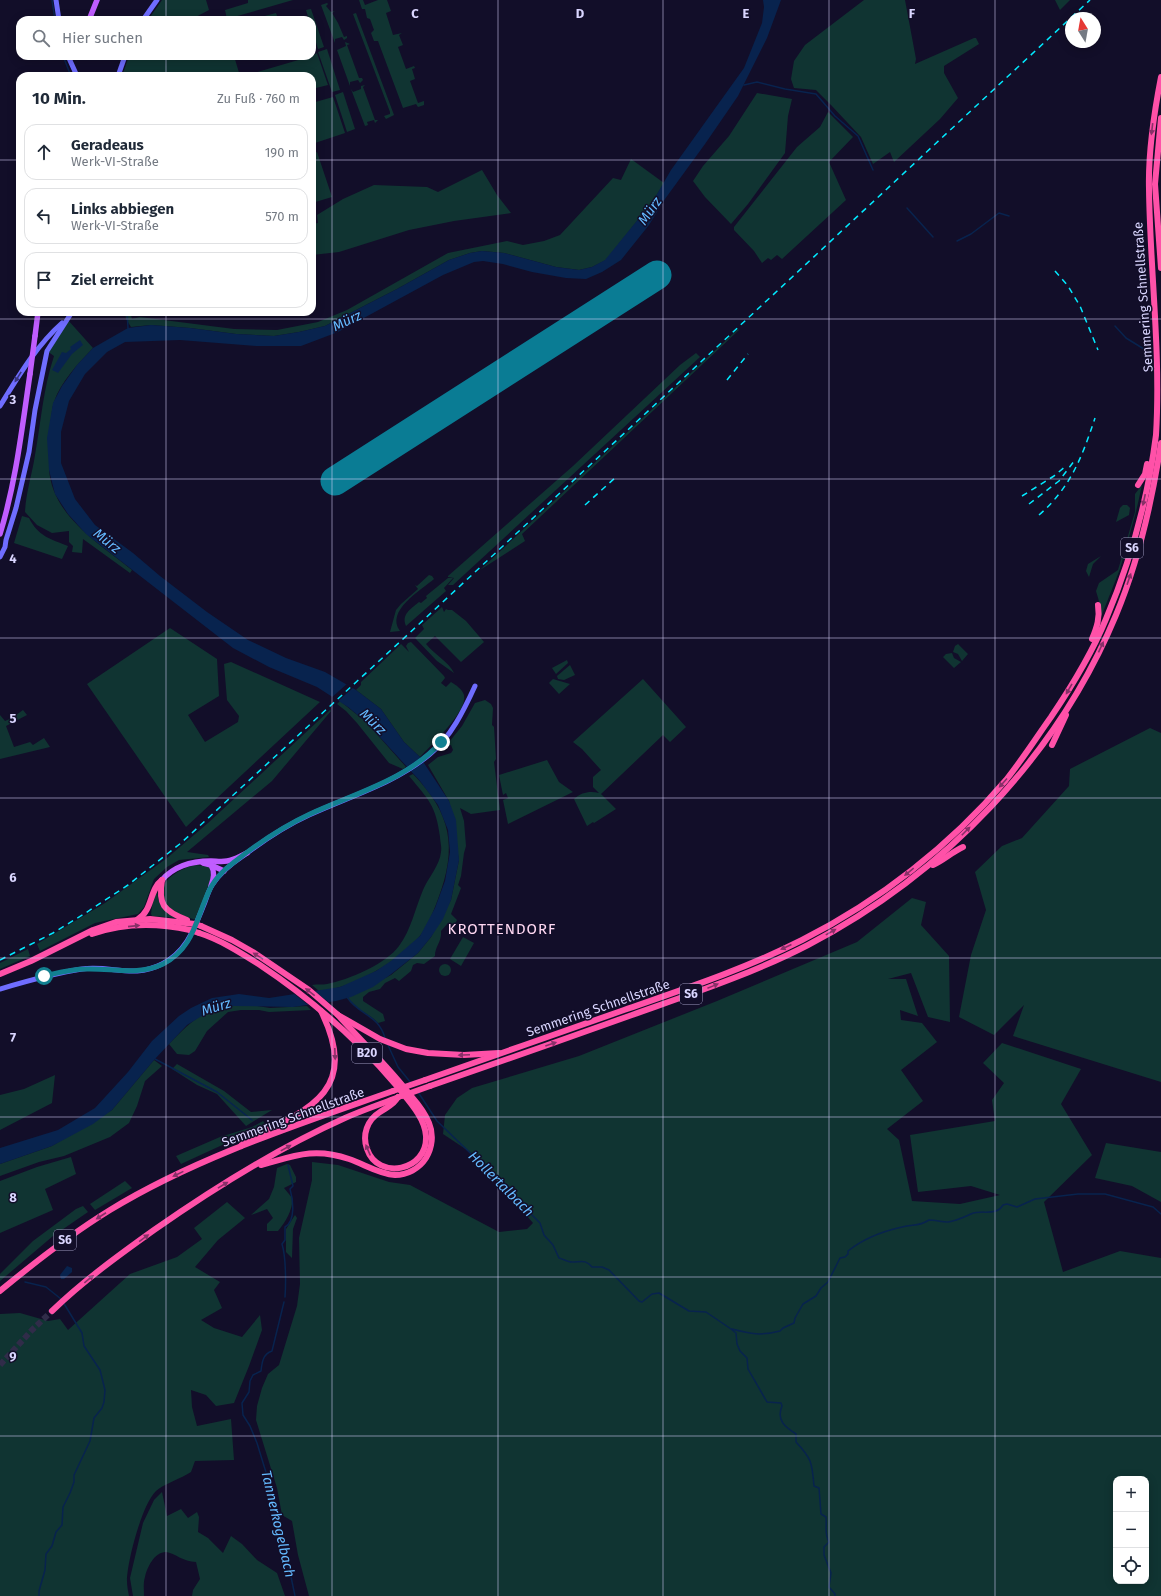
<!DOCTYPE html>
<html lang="de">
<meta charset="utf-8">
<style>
body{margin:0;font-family:"Fira Sans",sans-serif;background:#f6f6f7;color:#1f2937}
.controls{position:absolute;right:12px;bottom:12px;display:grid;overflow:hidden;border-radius:8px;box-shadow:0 2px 10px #0003}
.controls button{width:36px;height:36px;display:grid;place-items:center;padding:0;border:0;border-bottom:1px solid #e0e1e3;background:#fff;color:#1f2937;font:20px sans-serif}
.compass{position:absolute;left:1065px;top:12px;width:36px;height:36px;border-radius:50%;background:#fff;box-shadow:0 2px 10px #0003;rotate:349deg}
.stop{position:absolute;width:12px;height:12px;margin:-9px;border:3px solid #128091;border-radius:50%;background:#fff}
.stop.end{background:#128091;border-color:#fff;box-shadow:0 1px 4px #0008}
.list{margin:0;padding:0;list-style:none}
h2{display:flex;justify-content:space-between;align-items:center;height:52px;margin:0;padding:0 16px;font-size:17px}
h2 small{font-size:13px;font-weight:400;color:#747a83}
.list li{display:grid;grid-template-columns:26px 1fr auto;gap:12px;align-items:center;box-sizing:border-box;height:56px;margin:0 8px 8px;padding:0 8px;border:1px solid #e0e1e3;border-radius:12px}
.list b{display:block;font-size:15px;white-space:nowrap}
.list p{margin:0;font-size:13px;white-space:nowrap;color:#747a83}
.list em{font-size:13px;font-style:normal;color:#747a83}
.icon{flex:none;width:22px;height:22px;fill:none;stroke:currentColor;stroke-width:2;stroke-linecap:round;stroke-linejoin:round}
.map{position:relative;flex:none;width:1161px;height:1596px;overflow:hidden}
.search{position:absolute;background:#fff;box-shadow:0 2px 10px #0003;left:16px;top:16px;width:300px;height:44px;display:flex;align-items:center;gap:10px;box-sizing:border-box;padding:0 14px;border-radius:12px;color:#747a83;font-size:15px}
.panel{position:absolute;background:#fff;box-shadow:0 2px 10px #0003;left:16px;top:72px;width:300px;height:244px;border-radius:12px}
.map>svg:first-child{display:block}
.green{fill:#103432;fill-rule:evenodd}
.water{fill:#08234e}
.pier{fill:#120e29}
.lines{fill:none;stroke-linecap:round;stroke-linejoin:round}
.stream{stroke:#08234e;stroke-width:1.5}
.runway{stroke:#0a7c94;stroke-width:29}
.highway-tunnel{stroke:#302c49;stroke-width:6;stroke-dasharray:6 3;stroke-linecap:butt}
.secondary{stroke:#6f6dff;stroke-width:5}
.primary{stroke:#c05dff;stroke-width:5.5}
.highway{stroke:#ff51a8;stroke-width:6}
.rail{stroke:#02eaff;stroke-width:1.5;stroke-dasharray:6 5;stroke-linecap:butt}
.primary-bridge{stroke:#c05dff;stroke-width:5.5}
.highway-bridge{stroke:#ff51a8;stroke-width:6}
.oneway{fill:#883068}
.oneway2{fill:#37347f}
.route{stroke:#128091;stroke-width:5}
.grid{fill:none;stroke:#dad6ff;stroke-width:1;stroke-opacity:0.55}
.labels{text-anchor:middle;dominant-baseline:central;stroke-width:3;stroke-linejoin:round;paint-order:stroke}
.shield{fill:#120e29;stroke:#9e9abf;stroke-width:1}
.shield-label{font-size:12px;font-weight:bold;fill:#dad6ff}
.street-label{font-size:13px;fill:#dad6ff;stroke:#120e29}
.water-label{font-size:14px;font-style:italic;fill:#64baff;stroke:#120e29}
.quarter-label{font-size:15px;letter-spacing:1px;fill:#ffd8f2;stroke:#120e29}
.grid-label{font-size:13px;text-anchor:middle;font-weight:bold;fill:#dad6ff;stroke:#120e29;stroke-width:3;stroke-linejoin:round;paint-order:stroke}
</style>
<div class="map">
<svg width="1161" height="1596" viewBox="0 0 1161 1596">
<rect width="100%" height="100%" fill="#120e29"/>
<g class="green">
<polygon points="162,0 206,0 209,10 190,20 148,20"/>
<polygon points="248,0 293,0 227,19 225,10 248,3"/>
<polygon points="359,0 363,0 365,5 378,0 387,0 391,11 386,13 393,35 402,33 399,35 403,45 398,47 406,69 414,66 415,68 412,69 415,79 410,81 418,103 424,101 424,105 418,107 416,104 403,108 378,41 374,41 371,33 374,30 370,19 367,18 365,9 362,9"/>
<polygon points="864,0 905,0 916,59 915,64 974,38 976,38 979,44 944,66 944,73 958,98 940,119 894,162 890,152 873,164 861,137 831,105 816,90 794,88 791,79 794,61 805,45"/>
<polygon points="1055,0 1070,0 1060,10"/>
<polygon points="327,3 328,4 326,6 331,12 335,11 332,13 338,23 344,37 347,36 347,38 344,40 342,37 335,39 335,43 321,5"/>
<polygon points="311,9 324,47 318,49 312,29 312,20 309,20 306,10"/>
<polygon points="276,13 277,16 264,20 258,20 257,18"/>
<polygon points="356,13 394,115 386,119 384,116 390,114 390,112 353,14"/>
<polygon points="345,42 350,44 347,45 359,78 362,78 363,80 360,83 358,80 350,82 350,86 337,50 346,46"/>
<polygon points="327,49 340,90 332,92 318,52"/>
<polygon points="317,53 328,85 312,89 312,76 244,76 312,56"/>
<polygon points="129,56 234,56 240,76 122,76"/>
<polygon points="365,85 363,87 375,120 378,120 375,123 374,120 367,122 368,125 365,126 351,89 353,92 361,89 361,86"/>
<polygon points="343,92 355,129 347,132 335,95"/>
<polygon points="757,93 792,99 788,116 785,153 748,204 731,224 705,197 693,181 703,166 729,136"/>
<polygon points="333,97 345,133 312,144 312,103"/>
<polygon points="828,112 853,137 829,162 846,200 782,259 777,255 771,260 768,258 762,263 754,251 734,230 734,227 797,147 820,127"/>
<polygon points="317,152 332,197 312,203 312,154"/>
<polygon points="631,159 664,183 653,201 606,260 592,267 579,270 556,267 504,253 482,251 470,253 449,260 397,289 325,326 299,332 274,336 236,334 190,328 151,325 131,327 126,319 125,312 130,312 132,319 140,317 234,329 277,330 318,322 347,310 448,253 507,241 523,245 544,241 560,235 613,178 621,180"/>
<polygon points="482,170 497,195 511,213 454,221 409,230 339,252 312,255 312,224 318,223 317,215 343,199 374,185 427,187 438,192"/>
<path d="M67 319 93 348C78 364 61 381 54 402 50 413 52 428 51 439 50 449 49 459 49 469 52 516 100 544 132 570L130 573 83 539 82 553 72 552 73 546 69 542V531L52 533 37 525 25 512C26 492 32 475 35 455 41 422 43 389 54 356L47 351Z"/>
<polygon points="738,329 739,330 522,534 525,541 480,570"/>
<polygon points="696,353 700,357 453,585 448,585 454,578 448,577 448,576 573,466 680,365"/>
<polygon points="1142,485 1136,512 1120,569 1101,617 1101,608 1096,591 1099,583 1118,570 1135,512 1135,494"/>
<polygon points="1123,505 1127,505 1130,508 1129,515 1116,522 1120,508"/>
<path d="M22 516 29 518C38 536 50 539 68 546L62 559 14 543Z"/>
<polygon points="1101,556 1093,564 1089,577 1086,571 1088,564"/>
<path d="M429 575 432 576 434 579C421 590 385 611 400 631L390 632 396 610 401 604 418 589 415 585 417 586Z"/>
<path d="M448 578H453L444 588 446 591 406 626C401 614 411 609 419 602L421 603 427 598 426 596Z"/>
<path d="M442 607 444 612 446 609 448 610H452L466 621 484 642 461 662 435 636 426 644C434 654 449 662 454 673L437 661 415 638 424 629 422 625Z"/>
<polygon points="170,628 217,659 219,696 188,715 205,742 238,722 239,716 227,700 224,664 231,662 320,702 186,827 87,684"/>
<path d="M411 642 444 676 445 678 441 683 446 687 451 682C456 685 462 689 464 695 468 711 431 745 420 757L404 742 381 709 356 690 361 685V682L401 644 409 652 406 646 408 643Z"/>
<polygon points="958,644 968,654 962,661 958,654 953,652 955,646"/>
<polygon points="952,653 954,658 961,662 954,668 943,657 946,654"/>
<polygon points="567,660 568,663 556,674 552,668"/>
<polygon points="570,665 575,675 564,680 558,679 557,676"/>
<polygon points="553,679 570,684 559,694 549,683"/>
<path d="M643 679 686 727 670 742 663 735 601 794 616 809 594 823 593 822 587 826 574 799C582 792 590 791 599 793L593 787V777L601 770 582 749 573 742Z"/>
<path d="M485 700 491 704 493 708 492 725 494 727 496 759 494 762 500 810 471 814 460 808 464 821 466 846 464 853 461 876 458 885 461 888 451 914 457 920 455 924 448 923 441 931C442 942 435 946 435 956L424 964 417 963 413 965 411 971 399 981 395 978 385 983 380 989 369 992 363 997V1001L383 1014 385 1021 378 1023C368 1012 357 1012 347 998L391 975 418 953 431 937 451 900 459 860 449 801 428 765 438 757 451 753 453 750 451 745 445 747 462 726 475 703Z"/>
<polygon points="340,701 366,722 406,767 403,769 389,763 357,723 346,711 337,704"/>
<polygon points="23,710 27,715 6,726 14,747 30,742 33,745 44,738 50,747 0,759 0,715 5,721 12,718"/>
<polygon points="330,710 331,711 272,781 187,852 208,855 209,857 179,860 167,867 154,879 144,907 138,914 95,923 40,951 37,944 105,903 167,858 208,823"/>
<polygon points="1150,728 1161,733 1161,1082 1013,1036 1024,1005 994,1035 959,1017 971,955 986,910 975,872 1002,846 1022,838 1069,786 1070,769"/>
<polygon points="547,760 559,782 573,792 508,824 503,800 508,798 506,793 503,795 499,775"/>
<path d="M413 774C451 813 458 847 438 899 434 910 427 928 419 937 401 958 367 979 340 987 334 989 326 990 319 991L312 985C317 984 322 985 327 984 348 980 386 964 399 946 411 930 415 909 423 890 428 878 440 865 441 852 442 847 440 841 440 837 436 805 428 799 409 776Z"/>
<path d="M196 865 209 867 212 870V877L196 920C188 917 179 915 173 910 147 890 174 869 196 865Z"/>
<path d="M157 889C157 904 164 910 176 918L152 916 151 914 153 900Z"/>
<path d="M912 898 926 902 921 925 949 956 950 1022 928 1017 911 973 888 979H906L918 1016 900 1010 901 1020 922 1023 937 1042 901 1070 923 1101 887 1129 899 1140 912 1201 960 1204 1000 1195 971 1186 918 1192 910 1135 995 1121 992 1100 1004 1083 983 1063 1002 1043 1081 1069 1061 1104 1092 1155 1044 1202 1063 1272 1120 1251 1161 1258V1596H309L298 1555 292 1521 282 1515 277 1488 256 1420 257 1406 262 1388 268 1374 279 1365 297 1306 300 1284 299 1238 312 1180V1162L338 1165 389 1182 410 1185 499 1232 527 1229 533 1223 473 1154 443 1134 445 1115 457 1098 472 1088 579 1056 717 1001 857 942ZM1116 1479H1146V1581H1116Z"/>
<polygon points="463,937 474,943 461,966 450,959"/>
<polygon points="28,949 30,956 0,969 0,963"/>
<circle cx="445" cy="970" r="6"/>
<path d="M251 1005 270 1008 307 1006 311 1010 269 1012 259 1010H241L228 1012 207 1031 195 1051 189 1055 177 1054 169 1044C198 1014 208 1006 251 1005Z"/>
<polygon points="154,1060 162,1066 145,1081 137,1106 129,1123 110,1137 64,1156 39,1162 0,1176 0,1164 52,1146 112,1110"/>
<polygon points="177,1064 224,1091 251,1112 272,1110 246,1126 217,1094 197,1085 172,1069"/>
<polygon points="55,1075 52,1103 0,1130 0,1095 24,1089"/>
<polygon points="263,1121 266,1125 181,1164 176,1156 220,1137 252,1127"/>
<polygon points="1106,1143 1161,1152 1161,1202 1132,1186 1095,1178"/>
<polygon points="71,1157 76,1174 45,1189 53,1210 0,1233 0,1181 37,1167"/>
<path d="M287 1164 290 1165 296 1177V1182L284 1188 293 1199C291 1212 287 1220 278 1231H267V1224L273 1218 267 1209 251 1215 269 1199 274 1187 277 1168Z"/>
<polygon points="125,1181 132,1188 95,1210 90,1204"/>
<path d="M227 1202 245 1218 218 1240 195 1267 220 1282 214 1290 222 1308 201 1320 214 1328 242 1337 260 1315 262 1330 249 1366 234 1403 216 1406 206 1395 191 1390 192 1407 197 1426 231 1419 234 1460 195 1461 191 1472C182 1478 162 1485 156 1491 142 1504 127 1562 127 1581 127 1586 128 1591 129 1596H0V1314L20 1313 48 1321 60 1319 68 1330 130 1274 177 1257 202 1239 194 1228Z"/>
<polygon points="83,1206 88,1212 53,1236 0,1281 0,1274 33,1241 76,1209"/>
<polygon points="295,1215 297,1218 293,1229 292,1258 286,1252 286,1229"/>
<path d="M162 1492 167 1516 181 1509 188 1518 197 1512 199 1517 198 1532 208 1538 223 1553 231 1536 242 1544 257 1560 277 1573 285 1596H192L193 1590 200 1579 196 1562C183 1562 175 1553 166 1552 154 1552 147 1568 145 1577 143 1583 144 1590 144 1596H133L130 1578 143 1523 154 1500Z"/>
</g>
<g class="water">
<polygon points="763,0 781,0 767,38 738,96 705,144 665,199 649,225 621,260 602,272 586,279 566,278 532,272 503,264 483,261 474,262 443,275 338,332 301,346 256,346 180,340 125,342 107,352 85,374 69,401 61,432 61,463 75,499 95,525 133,553 160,576 207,612 248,640 286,658 325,672 356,690 381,709 404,742 420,757 449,801 456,820 459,860 451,900 443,919 431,937 418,953 390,975 373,987 351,997 336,1001 293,1007 234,1006 210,1011 187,1025 154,1060 112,1110 93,1124 52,1146 0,1164 0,1148 58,1130 95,1108 128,1072 152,1041 179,1016 191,1008 212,998 239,994 269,998 340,987 376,971 391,961 420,936 435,908 445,881 450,852 448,830 438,805 420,781 366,722 348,707 317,687 269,667 233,648 86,534 68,514 55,494 49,470 47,438 53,403 62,386 77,365 93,348 128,328 151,325 190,328 236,334 274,336 299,332 325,326 397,289 449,260 470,253 482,251 504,253 556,267 579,270 592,267 605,260 653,201 671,170 744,68 762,23 764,7"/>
<polygon points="80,340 83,345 72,354 58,373 52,370 62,352 66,353 71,349 70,347"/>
<polygon points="67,1266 72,1268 72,1272 64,1279 61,1279 60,1275"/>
</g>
<g class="pier">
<polygon points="348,683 354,687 337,702 331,698"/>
<polygon points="313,990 331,1004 311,1007 293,993"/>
</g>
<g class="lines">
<g class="stream">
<polyline points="52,0 55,20"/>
<polyline points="63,56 71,76"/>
<polyline points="744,85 757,82 785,89 816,94 835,116 858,136 873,170"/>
<polyline points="907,208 933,237"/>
<polyline points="957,241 971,234 999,213 1009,216"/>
<polyline points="127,312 128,328"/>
<polyline points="1115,326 1126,338 1152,354"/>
<path d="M347 997C360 1016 378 1014 385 1038"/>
<polyline points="387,1043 398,1067 411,1083"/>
<polyline points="155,1059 217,1092 252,1120"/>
<path d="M418 1092 437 1121 491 1173 508 1186 511 1194 540 1223 544 1235 553 1245 559 1258C563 1259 568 1262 572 1262 581 1262 586 1259 592 1267H602L609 1270 639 1301 642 1302 652 1294 659 1293 689 1311 706 1312 731 1329 736 1333 737 1344 740 1351 747 1358 748 1369 767 1402 781 1403 782 1406C776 1420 785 1427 796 1434V1442C812 1459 812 1463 814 1486L819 1488 821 1514 826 1517C827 1527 824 1533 829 1542L824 1547V1555L831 1573 829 1587 835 1594V1596"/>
<polyline points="25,1282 46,1287 61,1299"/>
<path d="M285 1297C286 1283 286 1257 282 1244L285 1240V1227C296 1221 293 1199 290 1189L293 1186 288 1165"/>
<path d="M284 1302 272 1351C263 1354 262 1362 261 1371L253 1375 250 1381 249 1392 242 1403 243 1415 250 1426 257 1443 272 1492 276 1526 281 1548 290 1572 295 1596"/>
<path d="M732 1329C751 1334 761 1336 780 1331L783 1328 794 1323 795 1318 803 1304 816 1296 821 1288 828 1282 840 1258 845 1257 848 1254V1251C863 1239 884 1231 902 1227 914 1224 918 1227 929 1220 935 1220 942 1222 948 1222 956 1221 964 1217 971 1214 982 1209 996 1217 1003 1205L1007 1204 1017 1207 1035 1199 1078 1194H1105L1153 1207 1161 1214"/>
<polyline points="39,1596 39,1591 45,1570 46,1554 52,1546 56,1532 62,1525 63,1507 70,1493 74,1482 74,1475 90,1441 94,1418 102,1408 104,1402 105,1390 100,1370 84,1346 82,1333 63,1302"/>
</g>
<polyline class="runway" points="335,481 657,275"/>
<polyline class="highway-tunnel" points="0,1365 32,1330 52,1311"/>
<g class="secondary">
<polyline points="56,0 59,20"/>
<polyline points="143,20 157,0"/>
<polyline points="68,56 77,76"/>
<polyline points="118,76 125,56"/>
<path d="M0 406C18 377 36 346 62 323"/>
<polyline points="0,557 5,547 6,540 16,508 29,452 35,410 47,351 72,312"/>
<path d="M0 989C27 981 54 973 82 969 112 965 133 979 162 964 188 951 195 926 205 902 207 896 209 890 212 885 220 873 231 864 243 856 264 840 285 826 309 815 350 796 396 783 430 754 451 737 464 710 475 686"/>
</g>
<g class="primary">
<polyline points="89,20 97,0"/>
<polyline points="35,336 38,312"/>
<path d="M0 534C16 482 22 428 30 374"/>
<path d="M203 863 211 865C215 872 214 878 211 886"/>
<polyline points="211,865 224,871"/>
<path d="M162 880C175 865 192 861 211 861 216 861 221 862 227 861 234 860 240 856 247 853"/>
</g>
<g class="highway">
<polyline points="1161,118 1155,184 1161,268"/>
<polyline points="1138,485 1145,474 1147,464"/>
<path d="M1092 639C1097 627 1100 618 1098 605"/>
<polyline points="1052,745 1066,715"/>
<path d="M933 865C944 860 952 852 963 847"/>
<path d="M162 880C158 904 163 911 187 920"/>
<path d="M138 919C153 910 149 890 162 880"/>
<polyline points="201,926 232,940 253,952 309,990 338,1015 380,1039 406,1049 428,1053 464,1055 499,1053"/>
<path d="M199 933C221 940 241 953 260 965 311 999 356 1038 396 1085 407 1099 425 1117 426 1136 428 1171 378 1181 367 1149 362 1135 367 1120 380 1112 387 1107 394 1105 398 1097"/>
<path d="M92 934C123 923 158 923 190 930"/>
<polyline points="0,974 31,961 93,930 116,922 150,919 195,924"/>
<path d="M425 1080C491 1057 558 1033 624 1010 684 989 745 969 802 940 879 901 950 846 1006 780 1022 760 1036 738 1051 717 1072 686 1092 653 1106 619 1131 560 1148 498 1156 435 1161 352 1150 271 1149 189 1148 151 1154 113 1161 77"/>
<path d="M430 1086C497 1063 565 1039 632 1015 691 994 752 974 808 945 944 874 1057 757 1116 615 1139 560 1152 502 1161 443"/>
<path d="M241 1146 245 1140C308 1111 361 1092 321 1011"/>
<path d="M261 1165C294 1156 314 1147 349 1159 364 1164 379 1174 395 1175 407 1175 419 1169 426 1158 432 1148 434 1135 429 1123 425 1113 418 1104 411 1096 389 1067 362 1042 338 1015"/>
<path d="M0 1291C35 1262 71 1234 110 1210 197 1157 297 1125 393 1091"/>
<path d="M52 1311C83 1281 119 1255 154 1230 214 1188 278 1148 345 1118 363 1110 381 1104 399 1097"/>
</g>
<g class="rail">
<polyline points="1055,271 1068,286 1080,306 1098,350"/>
<polyline points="727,380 748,354"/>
<polyline points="1022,496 1054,476 1067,465"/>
<polyline points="1029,504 1059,481 1075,460"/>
<polyline points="585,505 616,477"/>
<path d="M1039 515C1071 487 1082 457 1095 418"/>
<polyline points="0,960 53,933 84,914 128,885 181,843 403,639 1090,0"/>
</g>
<polyline class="primary-bridge" points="30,374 35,336"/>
<g class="highway-bridge">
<polyline points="195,924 201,926"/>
<polyline points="190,930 199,933"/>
<polyline points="393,1091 425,1080"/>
<polyline points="402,1096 430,1086"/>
</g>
</g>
<defs><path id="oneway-solid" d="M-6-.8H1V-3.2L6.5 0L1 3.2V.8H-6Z"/></defs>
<g class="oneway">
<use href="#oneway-solid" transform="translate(1152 129) rotate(97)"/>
<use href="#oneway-solid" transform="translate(1144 500) rotate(102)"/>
<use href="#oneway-solid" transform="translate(1129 579) rotate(-71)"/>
<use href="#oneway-solid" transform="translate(1101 647) rotate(-65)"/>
<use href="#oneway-solid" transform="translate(1069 689) rotate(120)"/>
<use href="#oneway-solid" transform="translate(1003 783) rotate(132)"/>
<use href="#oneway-solid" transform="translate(966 831) rotate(-45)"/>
<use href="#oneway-solid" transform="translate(909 872) rotate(141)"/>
<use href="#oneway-solid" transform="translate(134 926) rotate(-6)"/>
<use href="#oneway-solid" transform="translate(831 932) rotate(-29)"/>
<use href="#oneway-solid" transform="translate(786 947) rotate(155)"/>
<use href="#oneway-solid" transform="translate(258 956) rotate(-148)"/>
<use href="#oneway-solid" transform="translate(713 986) rotate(-22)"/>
<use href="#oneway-solid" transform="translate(310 992) rotate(-142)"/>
<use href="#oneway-solid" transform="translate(551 1044) rotate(-19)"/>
<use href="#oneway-solid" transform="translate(335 1054) rotate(88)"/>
<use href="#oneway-solid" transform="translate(464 1055) rotate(178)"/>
<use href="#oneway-solid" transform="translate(286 1148) rotate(-29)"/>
<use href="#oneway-solid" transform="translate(368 1150) rotate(-113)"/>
<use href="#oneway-solid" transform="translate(178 1174) rotate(154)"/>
<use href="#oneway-solid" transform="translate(223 1185) rotate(-31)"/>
<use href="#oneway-solid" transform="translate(101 1216) rotate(147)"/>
<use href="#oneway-solid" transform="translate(144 1238) rotate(-36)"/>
<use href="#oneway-solid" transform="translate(89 1279) rotate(-39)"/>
</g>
<use class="oneway2" href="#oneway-solid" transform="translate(18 377) rotate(122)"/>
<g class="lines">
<path class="route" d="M44 976C57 973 72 969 86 969 112 968 138 976 163 964 195 948 196 916 211 887 216 878 225 869 233 863 257 844 282 827 310 814 353 794 409 779 441 742"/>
</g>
<path class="grid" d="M166 0V20M332 0V1596M498 0V1596M663 0V1596M829 0V1596M995 0V1596M166 56V76M0 160H20M312 160H1161M166 312V1596M0 319H1161M0 479H1161M0 638H1161M0 798H1161M0 958H1161M0 1117H1161M0 1277H1161M0 1436H1161"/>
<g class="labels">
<g class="shield">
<rect x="1121" y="538" width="22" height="20" rx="3"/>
<rect x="680" y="984" width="22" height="20" rx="3"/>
<rect x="352" y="1043" width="30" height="20" rx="3"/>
<rect x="54" y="1230" width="22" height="20" rx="3"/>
</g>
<g class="shield-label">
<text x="1132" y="548">S6</text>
<text x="691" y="994">S6</text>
<text x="367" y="1053">B20</text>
<text x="65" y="1240">S6</text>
</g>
<g class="street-label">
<text transform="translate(1143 297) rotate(-94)">Semmering Schnellstraße</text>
<text transform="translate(598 1008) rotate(-19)">Semmering Schnellstraße</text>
<text transform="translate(293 1117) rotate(-20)">Semmering Schnellstraße</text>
</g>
<g class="water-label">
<text transform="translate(650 211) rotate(-55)">Mürz</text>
<text transform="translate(347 321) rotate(-25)">Mürz</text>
<text transform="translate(107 541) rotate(39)">Mürz</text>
<text transform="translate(373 722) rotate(44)">Mürz</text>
<text transform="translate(216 1007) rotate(-17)">Mürz</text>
<text transform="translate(501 1184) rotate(45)">Hollertalbach</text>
<text transform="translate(278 1524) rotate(77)">Tannerkogelbach</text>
</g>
<g class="quarter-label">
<text x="502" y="929">KROTTENDORF</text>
</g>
</g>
<g class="grid-label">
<text x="415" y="18">C</text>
<text x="580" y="18">D</text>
<text x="746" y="18">E</text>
<text x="912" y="18">F</text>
<text x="13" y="404">3</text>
<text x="13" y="563">4</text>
<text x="13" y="723">5</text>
<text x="13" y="882">6</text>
<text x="13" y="1042">7</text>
<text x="13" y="1202">8</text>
<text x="13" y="1361">9</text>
</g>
</svg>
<div class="controls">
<button>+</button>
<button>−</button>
<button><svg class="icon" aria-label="locate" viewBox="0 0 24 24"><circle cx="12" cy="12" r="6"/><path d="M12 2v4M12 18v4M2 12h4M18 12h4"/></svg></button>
</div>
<svg class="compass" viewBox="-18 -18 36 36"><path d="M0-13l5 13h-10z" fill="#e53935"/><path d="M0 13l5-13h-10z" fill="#747a83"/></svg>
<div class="stop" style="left:44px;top:976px"></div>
<div class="stop end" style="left:441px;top:742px"></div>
<div class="search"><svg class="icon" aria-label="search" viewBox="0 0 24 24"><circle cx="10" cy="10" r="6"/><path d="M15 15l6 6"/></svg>Hier suchen</div>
<section class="panel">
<h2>10 Min.<small>Zu Fuß · 760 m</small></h2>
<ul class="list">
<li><svg class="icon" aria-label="ahead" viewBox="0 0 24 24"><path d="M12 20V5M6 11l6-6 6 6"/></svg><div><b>Geradeaus</b><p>Werk-VI-Straße</p></div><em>190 m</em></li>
<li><svg class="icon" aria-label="left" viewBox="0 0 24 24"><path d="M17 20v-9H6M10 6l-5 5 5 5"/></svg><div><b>Links abbiegen</b><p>Werk-VI-Straße</p></div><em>570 m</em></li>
<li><svg class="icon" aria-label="arrive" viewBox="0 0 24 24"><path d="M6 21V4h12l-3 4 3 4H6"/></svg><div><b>Ziel erreicht</b></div></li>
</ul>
</section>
</div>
